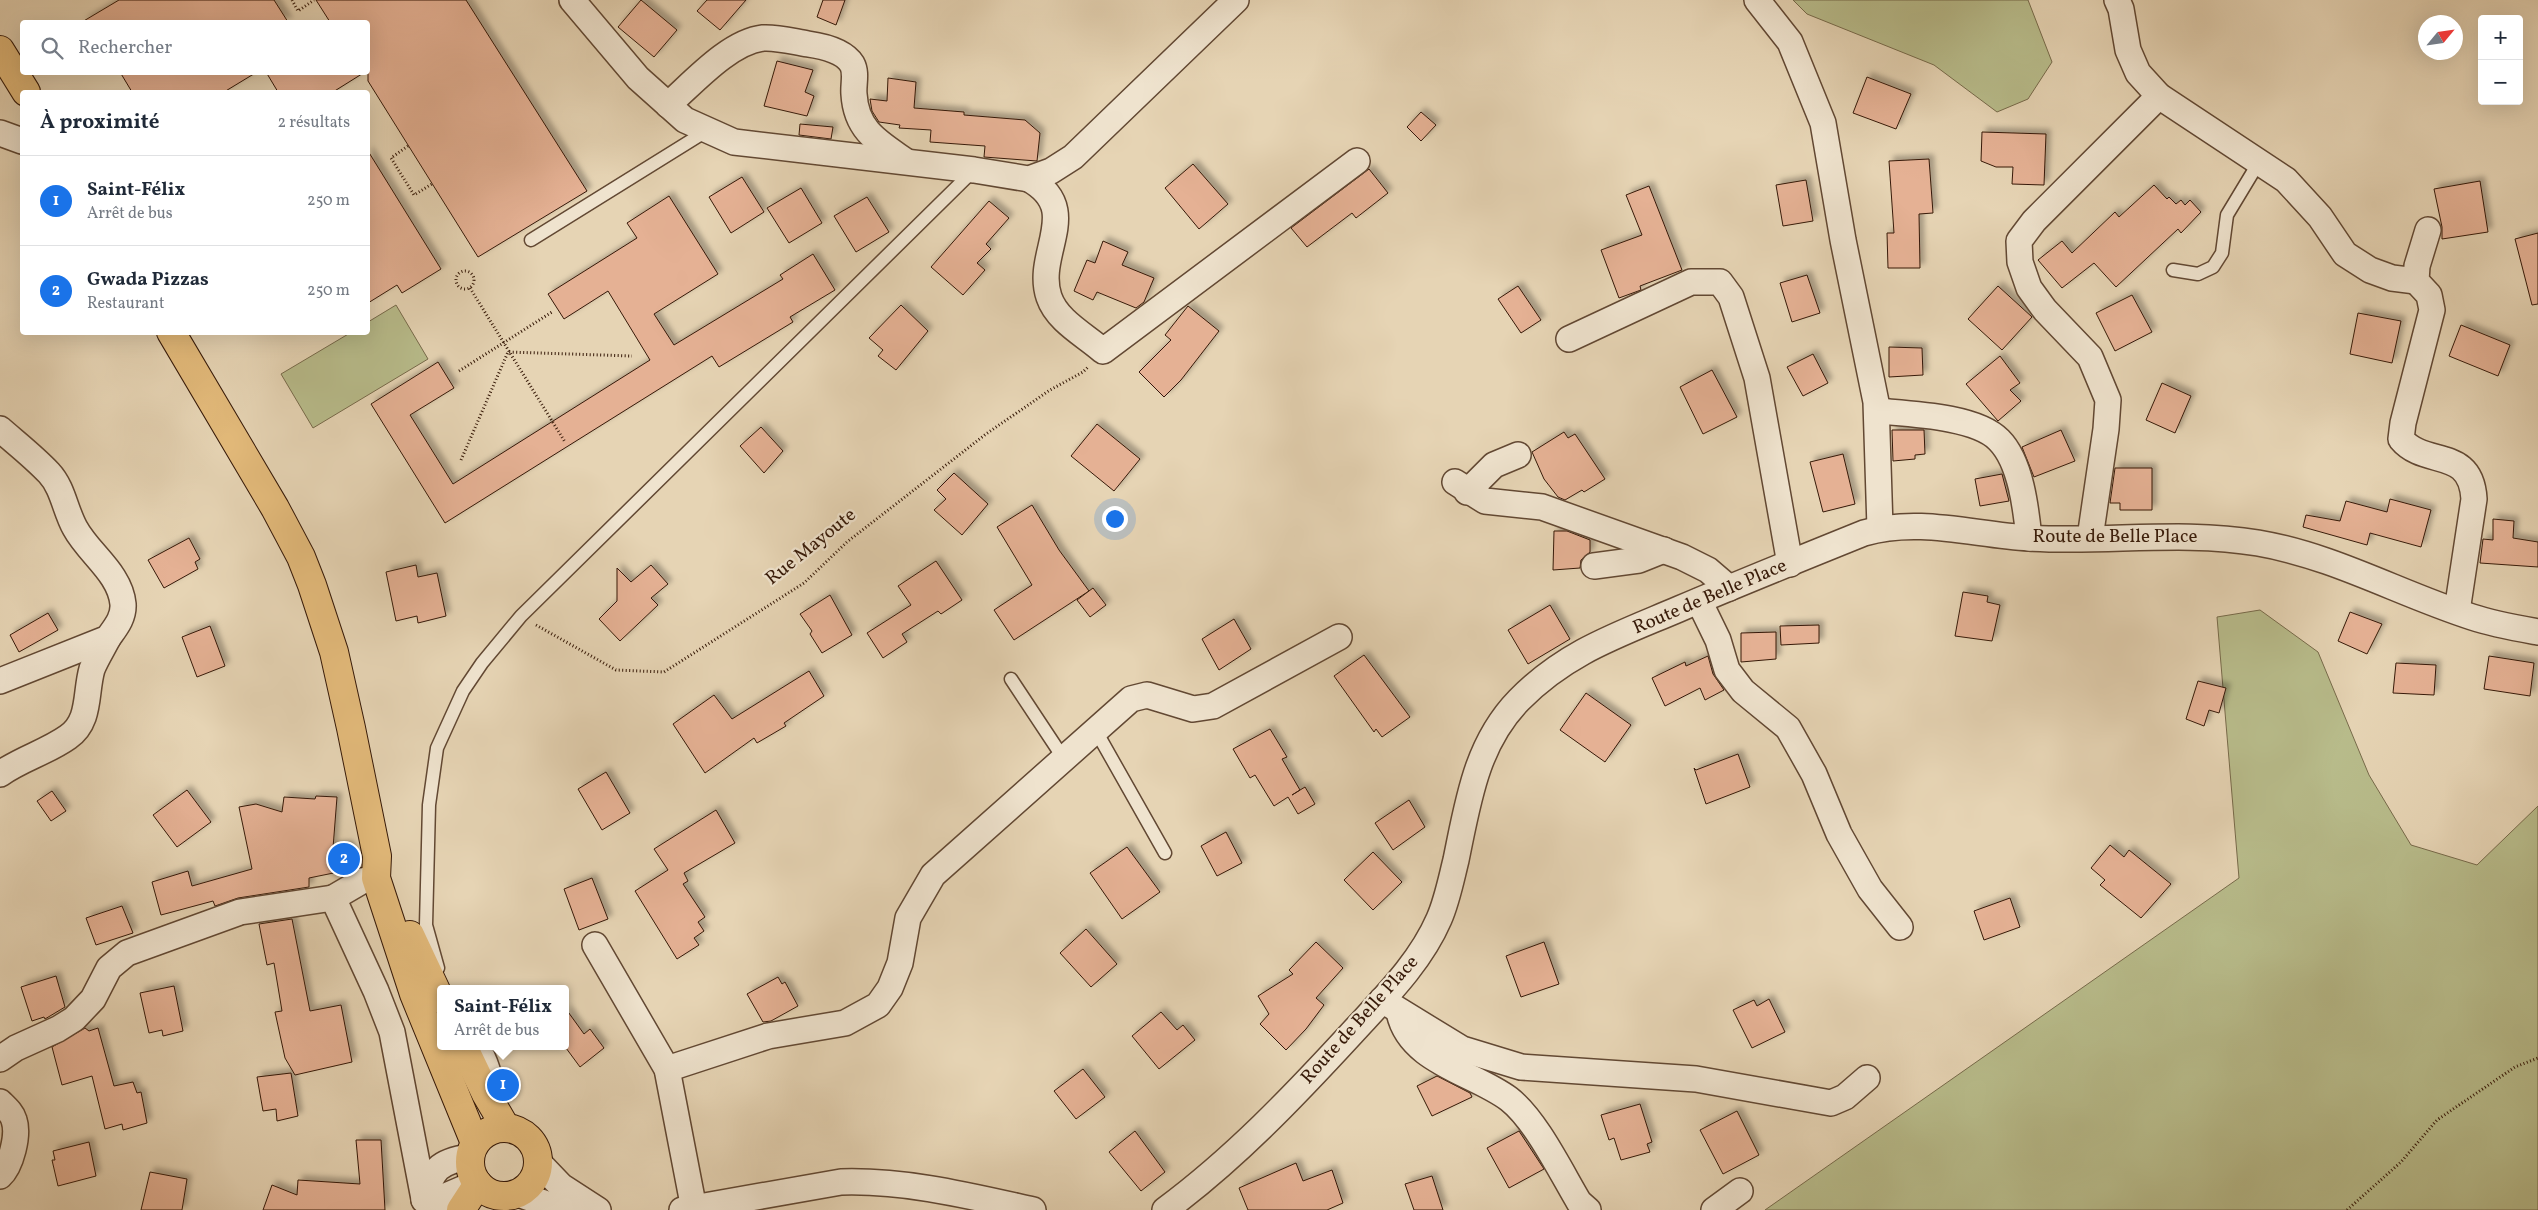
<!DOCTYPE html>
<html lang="fr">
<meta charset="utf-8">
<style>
body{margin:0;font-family:Vollkorn,serif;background:#f6f6f7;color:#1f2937}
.controls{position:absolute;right:15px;top:15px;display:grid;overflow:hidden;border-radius:5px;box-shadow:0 5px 20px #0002}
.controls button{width:45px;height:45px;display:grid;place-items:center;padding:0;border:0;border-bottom:1px solid #e0e1e3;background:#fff;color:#1f2937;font:25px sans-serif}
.compass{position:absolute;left:2418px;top:15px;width:45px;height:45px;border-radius:50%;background:#fff;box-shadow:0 5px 20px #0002;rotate:61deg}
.you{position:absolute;left:1114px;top:518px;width:18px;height:18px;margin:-12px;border:4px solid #fff;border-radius:50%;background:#1a73e8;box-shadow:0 0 0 8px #1a73e833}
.badge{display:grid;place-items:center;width:32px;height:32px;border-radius:50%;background:#1a73e8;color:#fff;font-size:16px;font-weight:700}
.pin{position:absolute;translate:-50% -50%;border:2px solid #fff;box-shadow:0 1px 5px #0006}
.popup{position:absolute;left:437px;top:985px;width:132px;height:65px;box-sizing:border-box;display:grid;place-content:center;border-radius:5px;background:#fff;filter:drop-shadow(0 1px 4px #0005);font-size:16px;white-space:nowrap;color:#747a83}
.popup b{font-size:19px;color:#1f2937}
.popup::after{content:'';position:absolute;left:50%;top:100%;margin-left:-10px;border:10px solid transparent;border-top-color:#fff}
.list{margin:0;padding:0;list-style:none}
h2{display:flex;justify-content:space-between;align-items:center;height:65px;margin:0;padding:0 20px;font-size:21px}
h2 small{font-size:16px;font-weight:400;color:#747a83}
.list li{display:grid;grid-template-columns:32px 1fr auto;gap:15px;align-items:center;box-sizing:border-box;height:90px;padding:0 20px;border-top:1px solid #e0e1e3}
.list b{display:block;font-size:19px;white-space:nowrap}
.list p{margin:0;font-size:16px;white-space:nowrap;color:#747a83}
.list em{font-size:16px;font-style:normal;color:#747a83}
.icon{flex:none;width:28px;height:28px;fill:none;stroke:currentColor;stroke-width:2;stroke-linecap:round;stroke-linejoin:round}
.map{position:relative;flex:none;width:2538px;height:1210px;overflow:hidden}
.search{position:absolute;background:#fff;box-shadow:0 5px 20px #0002;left:20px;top:20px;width:350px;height:55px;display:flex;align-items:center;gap:12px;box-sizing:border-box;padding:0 18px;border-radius:5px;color:#747a83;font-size:19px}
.panel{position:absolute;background:#fff;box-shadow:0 5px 20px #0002;left:20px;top:90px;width:350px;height:245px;border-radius:5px}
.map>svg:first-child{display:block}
.green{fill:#b8bc8b;stroke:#776a4a}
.building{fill:#e5b194;stroke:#361908;filter:url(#shadow)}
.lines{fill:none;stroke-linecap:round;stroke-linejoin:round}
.service-casing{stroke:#624833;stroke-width:15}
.minor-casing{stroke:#624833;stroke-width:28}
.primary-casing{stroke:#361908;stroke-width:30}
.path{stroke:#361908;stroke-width:3;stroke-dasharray:1 2.5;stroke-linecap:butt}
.service{stroke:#efe3ce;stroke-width:12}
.minor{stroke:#efe3ce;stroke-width:25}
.primary{stroke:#e3ba7a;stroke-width:28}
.labels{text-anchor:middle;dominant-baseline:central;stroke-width:4.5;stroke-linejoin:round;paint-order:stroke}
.street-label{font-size:19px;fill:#361908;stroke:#efe3ce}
</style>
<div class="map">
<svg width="2538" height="1210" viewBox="0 0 2538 1210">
<defs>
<filter id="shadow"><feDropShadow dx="4.5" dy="-4.5" stdDeviation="2.5" flood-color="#0004"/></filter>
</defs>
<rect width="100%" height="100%" fill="#e6d4b4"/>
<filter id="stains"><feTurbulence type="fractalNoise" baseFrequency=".004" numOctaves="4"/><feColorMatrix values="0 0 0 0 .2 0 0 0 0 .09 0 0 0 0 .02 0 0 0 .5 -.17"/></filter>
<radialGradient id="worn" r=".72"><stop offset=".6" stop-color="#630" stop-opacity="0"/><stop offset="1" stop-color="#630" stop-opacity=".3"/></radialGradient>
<g class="green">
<polygon points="1793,0 2028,0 2052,62 2028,99 1997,112 1934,65 1807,14"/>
<polygon points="396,305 428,359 313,428 281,374 350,333 368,332 368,322"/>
<polygon points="2260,610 2318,652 2369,775 2411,845 2477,865 2538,806 2538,1210 1765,1210 2239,878 2217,617"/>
</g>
<g class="building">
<polygon points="119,0 274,0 288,22 82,22"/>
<polygon points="316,0 466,0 587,191 478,257 368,81 368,22 330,22"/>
<polygon points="641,0 677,30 654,57 618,27"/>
<polygon points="707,0 746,0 720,30 697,11"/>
<polygon points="823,0 845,0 836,25 817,17"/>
<polygon points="777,61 813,70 805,92 814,96 807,116 764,106"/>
<polygon points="120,72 257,72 224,92 132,92"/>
<polygon points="266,72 365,72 333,92 278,92"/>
<polygon points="1867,77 1911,94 1896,129 1853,113"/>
<polygon points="888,78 916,82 914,108 964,112 964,115 1025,120 1040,133 1037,161 984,157 985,146 930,142 931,130 899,128 900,125 879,122 872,111 870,99 887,101"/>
<polygon points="1421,112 1436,125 1421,141 1407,127"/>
<polygon points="800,124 833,127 831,139 799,135"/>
<polygon points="1982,132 2046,134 2044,185 2012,184 2013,167 1996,167 1981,161"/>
<polygon points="368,151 441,269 402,293 397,285 368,303"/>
<polygon points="1929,159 1933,213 1919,214 1920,268 1888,268 1887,233 1894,233 1889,161"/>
<polygon points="1193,164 1228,204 1199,229 1165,188"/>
<polygon points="1369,169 1388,193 1356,218 1352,213 1307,247 1291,228"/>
<polygon points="742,177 764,212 731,233 709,197"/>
<polygon points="1806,180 1813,221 1783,226 1776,185"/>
<polygon points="2480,181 2488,232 2442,239 2442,227 2434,189"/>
<polygon points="2154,185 2167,199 2169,197 2176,204 2181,200 2185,205 2190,200 2201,212 2181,233 2178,229 2116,287 2094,263 2062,288 2038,260 2062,241 2072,253 2115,212 2119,217"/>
<polygon points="1649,186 1682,270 1640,286 1641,290 1619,298 1601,250 1642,235 1626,195"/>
<polygon points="801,188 822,223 789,243 767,208"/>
<polygon points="669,196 718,274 654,314 674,345 783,279 780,275 813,254 835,290 790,317 793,322 719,367 712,356 445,523 371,404 438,362 454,388 410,415 453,484 650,360 608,291 564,319 548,294 637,238 627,223"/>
<polygon points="867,197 889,232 856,252 834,216"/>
<polygon points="989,201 1009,218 986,244 991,249 977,263 985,270 963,295 931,267"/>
<polygon points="2538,233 2538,304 2532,305 2515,239"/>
<polygon points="1103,241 1128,252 1122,265 1154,278 1144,302 1136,308 1097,292 1093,300 1074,291 1087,260 1095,263"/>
<polygon points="1807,275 1820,313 1792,322 1780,283"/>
<polygon points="1518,286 1541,320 1521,333 1498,299"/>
<polygon points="1998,286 2032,317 2002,350 1968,319"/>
<polygon points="2132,295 2152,332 2115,351 2096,313"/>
<polygon points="901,305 928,331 896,370 878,356 883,350 869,338"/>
<polygon points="1188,306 1219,331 1181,380 1164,397 1139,372 1171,340 1165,335"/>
<polygon points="2358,313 2401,321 2392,363 2350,354"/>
<polygon points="2461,325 2510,345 2498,376 2449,356"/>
<polygon points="1889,347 1922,348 1923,375 1889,377"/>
<polygon points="1813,354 1828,383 1803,396 1787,367"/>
<polygon points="2000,356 2020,383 2010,390 2021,401 1998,421 1966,384"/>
<polygon points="1712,370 1737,417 1703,434 1680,387"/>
<polygon points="2162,383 2191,396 2175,433 2146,420"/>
<polygon points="1097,424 1140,459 1114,491 1071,456"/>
<polygon points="761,427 783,451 764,473 740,446"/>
<polygon points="1892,430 1924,430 1925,454 1915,455 1915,459 1893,461"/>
<polygon points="2061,430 2075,461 2034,477 2022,447"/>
<polygon points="1564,432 1568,438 1575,434 1605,479 1584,492 1582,490 1565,500 1558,497 1544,479 1532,452"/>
<polygon points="1843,454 1855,504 1823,512 1810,462"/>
<polygon points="2115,468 2152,468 2152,510 2120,510 2120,503 2110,503"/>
<polygon points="954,473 988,504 962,535 934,510 946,499 937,490"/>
<polygon points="2002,474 2009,501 1980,506 1975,479"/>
<polygon points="2390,499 2431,510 2421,547 2370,533 2367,545 2303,527 2306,515 2340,521 2346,501 2387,512"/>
<polygon points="1032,505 1059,550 1089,591 1014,640 994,610 1032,585 997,527"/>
<polygon points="2493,519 2514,521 2513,538 2538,542 2538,567 2480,563 2483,539 2493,540"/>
<polygon points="1554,531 1567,531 1590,540 1590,552 1581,560 1580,568 1553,570"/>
<polygon points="189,538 200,559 195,562 198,569 164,588 148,560"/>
<polygon points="936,561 962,600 941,614 938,611 902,634 907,642 883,658 867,633 911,605 898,586"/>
<polygon points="416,565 418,577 437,573 446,616 418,623 417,616 396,621 386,572"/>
<polygon points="651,565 668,584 651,598 658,605 620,641 599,619 617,601 617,568 631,582"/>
<polygon points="1093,588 1106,605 1090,617 1077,600"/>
<polygon points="1963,592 1988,596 1987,602 2000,605 1992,641 1955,636"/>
<polygon points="830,595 852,635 822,653 810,634 812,631 800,614"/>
<polygon points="1550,605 1570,639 1528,664 1508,630"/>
<polygon points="2350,612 2382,624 2367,654 2338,641"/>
<polygon points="48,613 58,630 19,652 10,635"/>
<polygon points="1234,619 1251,649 1219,670 1202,639"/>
<polygon points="1819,625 1819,643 1781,645 1780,626"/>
<polygon points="210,626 225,666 197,677 182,637"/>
<polygon points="1776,632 1776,659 1741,662 1741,633"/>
<polygon points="1364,655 1410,717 1382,737 1376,729 1374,732 1334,676"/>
<polygon points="1708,656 1713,674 1724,690 1705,700 1700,688 1665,706 1652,678 1685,662 1686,666"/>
<polygon points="2489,656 2534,663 2530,696 2484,689"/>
<polygon points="2396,663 2436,665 2434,695 2393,693"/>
<polygon points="809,671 824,696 784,723 786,726 757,743 754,738 705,773 673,724 714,695 732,719"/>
<polygon points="2198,681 2226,688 2219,713 2209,710 2204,726 2186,719"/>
<polygon points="1586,693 1631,725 1605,762 1560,730"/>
<polygon points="1270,729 1287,757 1282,759 1300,790 1292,795 1305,787 1315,804 1298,814 1288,797 1274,806 1255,775 1250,778 1233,749"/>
<polygon points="1738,754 1750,787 1706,804 1694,768 1696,770"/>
<polygon points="606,772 630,813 602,830 578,789"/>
<polygon points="187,790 211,822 177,847 153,815"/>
<polygon points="52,791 66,811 51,821 37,801"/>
<polygon points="316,796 337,797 333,848 349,845 353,869 309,878 309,887 238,898 215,906 213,901 161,915 152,882 188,871 192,886 252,869 239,807 256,804 282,812 284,797 315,799"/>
<polygon points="1409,800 1425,827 1393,850 1375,823"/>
<polygon points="716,810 735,843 684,873 688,881 683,884 705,917 698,922 704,931 694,938 699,945 677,959 635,891 668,870 654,849"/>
<polygon points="1226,832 1242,863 1217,876 1201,846"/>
<polygon points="2110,845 2124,857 2129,850 2171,884 2141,918 2100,885 2105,880 2091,868"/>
<polygon points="1127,847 1160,892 1122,919 1090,873"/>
<polygon points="1373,852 1402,882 1373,910 1344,880"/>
<polygon points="592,878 608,919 579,930 564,889"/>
<polygon points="2010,898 2020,927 1984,940 1974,911"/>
<polygon points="122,906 133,933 96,945 86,918"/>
<polygon points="292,919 310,1011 341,1005 352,1062 295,1075 285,1058 275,1012 282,1011 274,963 267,965 259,924"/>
<polygon points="1086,929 1117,964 1091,987 1060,953"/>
<polygon points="1316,942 1343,968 1316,998 1324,1005 1306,1029 1286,1050 1260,1024 1269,1014 1258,996 1293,974 1289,970"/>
<polygon points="1544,942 1559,984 1521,997 1506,956"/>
<polygon points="56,976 65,1007 45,1019 44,1017 32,1021 21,987"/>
<polygon points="778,977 782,984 785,982 798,1006 771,1021 763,1022 747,994"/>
<polygon points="174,986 183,1031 163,1036 162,1030 149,1033 140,993"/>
<polygon points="1769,999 1785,1032 1752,1048 1733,1010 1754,1000 1757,1006"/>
<polygon points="566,1009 584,1034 590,1029 604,1048 580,1067 566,1048"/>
<polygon points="1161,1012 1177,1030 1183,1025 1195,1040 1159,1069 1132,1036"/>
<polygon points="85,1028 89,1031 98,1028 114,1086 133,1082 137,1093 141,1092 147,1123 123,1130 122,1124 105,1129 92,1076 62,1085 52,1047"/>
<polygon points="1083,1069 1105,1097 1076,1119 1054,1091"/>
<polygon points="291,1073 298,1116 277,1121 276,1109 263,1111 257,1077"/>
<polygon points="1437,1076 1470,1093 1472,1097 1432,1116 1417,1086"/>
<polygon points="1640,1104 1652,1142 1647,1144 1650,1152 1621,1160 1614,1138 1609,1140 1601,1115"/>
<polygon points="1737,1111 1759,1155 1723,1174 1700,1130"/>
<polygon points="1135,1131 1165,1172 1141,1191 1109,1152"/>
<polygon points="1519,1131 1544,1169 1509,1188 1487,1148"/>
<polygon points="356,1140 381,1140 385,1210 263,1210 272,1185 297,1195 298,1180 360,1184"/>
<polygon points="89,1142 96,1176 58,1186 52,1160 55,1160 53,1151"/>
<polygon points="1296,1163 1303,1181 1332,1170 1343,1203 1327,1210 1248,1210 1239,1188"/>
<polygon points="150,1172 187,1179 182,1210 141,1210"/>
<polygon points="1432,1176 1443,1210 1414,1210 1405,1184"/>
</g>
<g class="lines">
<g class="service-casing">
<g id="service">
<polyline points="531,240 708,130"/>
<polyline points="2173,270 2198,274 2213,267 2222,253 2227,215 2259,162"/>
<polyline points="1011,679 1064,759"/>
<polyline points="1096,731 1165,853"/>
<polyline points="438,968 426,925 429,805 437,748 463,691 482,663 521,616 974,170"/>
<path d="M484 1046C495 1067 498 1077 492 1100"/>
</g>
</g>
<g class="minor-casing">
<g id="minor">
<polyline points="572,0 638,78 685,120 734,142 974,170 1029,179 1051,171 1073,157 1236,0"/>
<polyline points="1757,0 1790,42 1823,123 1843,240 1876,402 1880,528"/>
<polyline points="2117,0 2121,9 2128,50 2138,73 2159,96 2286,180 2320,217 2345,254 2370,270 2392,278 2416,281"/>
<path d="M668 105C693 83 729 42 763 38 777 37 795 42 808 44 822 46 844 51 852 64 857 73 853 85 854 94 856 130 878 142 904 160"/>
<polyline points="0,133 22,141"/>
<path d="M1029 179C1084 210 1034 253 1049 297 1057 321 1085 335 1103 351L1357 161"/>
<path d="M2428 230 2417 266 2416 281 2429 295 2432 310 2403 423 2401 439C2425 468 2471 446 2474 499L2457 611"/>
<polyline points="1569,339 1691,282 1720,282 1731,297 1757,378 1790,564"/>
<path d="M1877 411C1909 414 1976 416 1999 440 2021 462 2026 509 2029 538"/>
<path d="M0 429C16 443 34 457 49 473 63 488 65 510 75 528 89 554 120 573 123 604 124 618 115 628 108 638L0 681"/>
<polyline points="1455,482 1485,501 1542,507 1682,557 1708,570 1729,588"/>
<polyline points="1467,492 1494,465 1518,455"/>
<polyline points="2090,538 2106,429 2108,400 2090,357 2045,310 2029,288 2020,262 2019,241 2034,221 2159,96"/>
<polyline points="1594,566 1639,560 1664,550"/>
<polyline points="1699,601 1718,640 1727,670 1743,691 1788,728 1814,774 1839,834 1870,889 1900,927"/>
<path d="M0 774C21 759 47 752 68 737 91 721 85 693 92 669 96 659 103 648 108 638"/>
<polyline points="376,878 362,881 333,898 376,991 392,1032 424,1199"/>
<polyline points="595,945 667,1069 694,1209"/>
<polyline points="1382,1000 1462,1049 1521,1067 1696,1079 1831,1103 1845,1097 1867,1078"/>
<path d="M1399 1012C1409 1062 1473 1072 1509 1099 1536 1120 1561 1172 1579 1202L1588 1210"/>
<polyline points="0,1059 16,1048 58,1029 74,1019 93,999 109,968 127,953 240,912 333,898"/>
<polyline points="667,1069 768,1036 845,1023 878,1005 890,988 900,963 908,918 933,875 1131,699 1147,695 1193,709 1213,706 1339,637"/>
<path d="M0 1102C6 1108 12 1113 14 1120 19 1135 11 1166 0 1176"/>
<polyline points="538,1162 561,1186 598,1210"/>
<polyline points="518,1194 553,1206 583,1210"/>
<path d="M424 1200C431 1170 439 1161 470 1157"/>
<polyline points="432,1210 448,1195 476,1183"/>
<path d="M682 1210 841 1182C906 1180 970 1196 1033 1210"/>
<path d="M1165 1210C1234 1159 1294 1096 1352 1033 1384 998 1420 963 1439 919 1447 901 1451 880 1456 860 1468 802 1476 744 1519 700 1566 652 1618 635 1679 609 1740 583 1802 558 1864 533 1919 517 1974 535 2029 538 2105 543 2182 530 2258 543 2334 556 2400 594 2472 617 2493 624 2516 628 2538 632"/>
<polyline points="1714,1210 1740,1191"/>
</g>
</g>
<g class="primary-casing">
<g id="primary">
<polyline points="0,50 26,92"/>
<polyline points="171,332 275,508 301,557 312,585 334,652 351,728 377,856 376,878 414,994 475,1143"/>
<polyline points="410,935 440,999"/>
<polyline points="463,1046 486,1094 506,1128"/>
<circle cx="504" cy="1162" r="34"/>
<polyline points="461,1210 478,1184"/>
</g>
</g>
<g class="path">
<polyline points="292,0 298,11 314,0"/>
<polyline points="408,146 391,158 414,195 432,184"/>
<circle cx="465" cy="280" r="9"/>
<polyline points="470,288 565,442"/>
<polyline points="459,371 552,312"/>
<polyline points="461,460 508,352 632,356"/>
<polyline points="536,625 616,670 664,672 804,583 847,542 986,434 1050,390 1083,372 1088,367"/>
<polyline points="2347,1210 2401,1162 2437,1120 2515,1067 2538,1058"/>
</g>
<use href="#service" class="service"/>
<use href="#minor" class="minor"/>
<use href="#primary" class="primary"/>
</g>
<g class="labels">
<g class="street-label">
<text x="2115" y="537">Route de Belle Place</text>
<text transform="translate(811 547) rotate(-39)">Rue Mayoute</text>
<text transform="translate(1710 597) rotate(-23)">Route de Belle Place</text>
<text transform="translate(1360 1020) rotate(-48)">Route de Belle Place</text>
</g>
</g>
<rect width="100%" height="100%" filter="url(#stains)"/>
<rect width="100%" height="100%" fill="url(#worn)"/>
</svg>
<div class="controls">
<button>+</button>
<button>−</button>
</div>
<svg class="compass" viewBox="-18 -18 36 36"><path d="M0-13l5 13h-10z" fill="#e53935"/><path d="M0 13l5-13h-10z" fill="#747a83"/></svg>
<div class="you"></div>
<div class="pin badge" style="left:503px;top:1085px">1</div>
<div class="popup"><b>Saint-Félix</b>Arrêt de bus</div>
<div class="pin badge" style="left:344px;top:859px">2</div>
<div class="search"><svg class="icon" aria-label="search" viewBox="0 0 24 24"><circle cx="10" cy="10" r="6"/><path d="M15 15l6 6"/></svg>Rechercher</div>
<section class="panel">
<h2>À proximité<small>2 résultats</small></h2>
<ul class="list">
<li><span class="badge">1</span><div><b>Saint-Félix</b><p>Arrêt de bus</p></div><em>250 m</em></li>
<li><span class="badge">2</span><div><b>Gwada Pizzas</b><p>Restaurant</p></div><em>250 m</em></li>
</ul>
</section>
</div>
